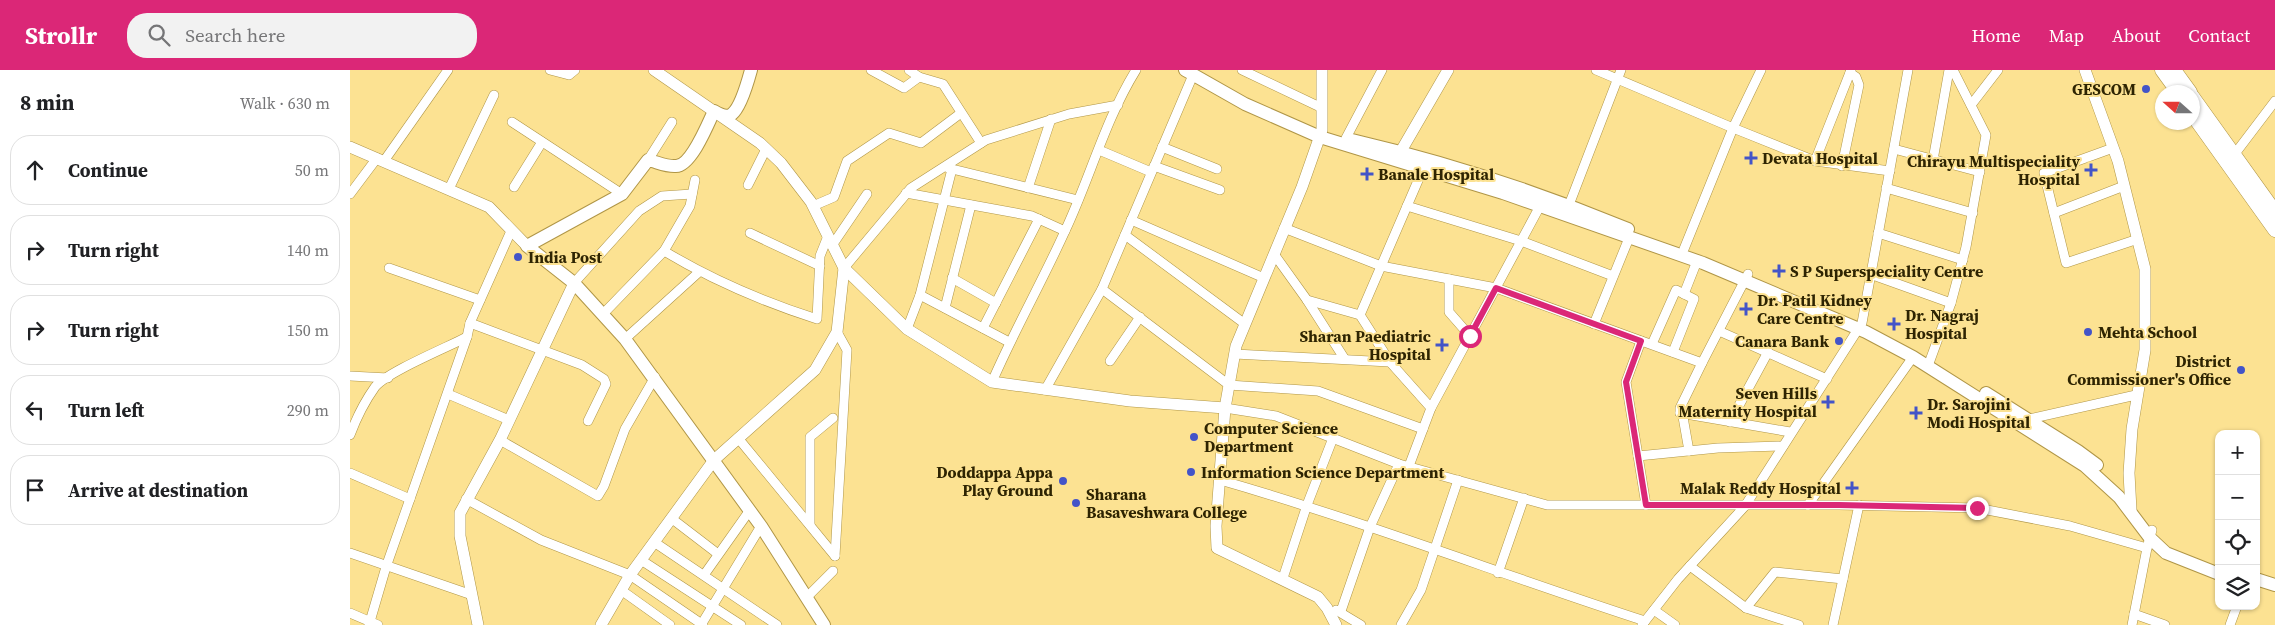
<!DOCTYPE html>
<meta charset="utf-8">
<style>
body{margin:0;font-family:"Source Serif 4",serif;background:#f2f2f2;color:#202124}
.controls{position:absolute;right:15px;bottom:15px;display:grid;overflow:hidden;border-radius:10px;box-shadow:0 1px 4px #0004}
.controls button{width:45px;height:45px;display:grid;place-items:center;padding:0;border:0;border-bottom:1px solid #e0e0e0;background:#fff;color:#202124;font:25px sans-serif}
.compass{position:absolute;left:1805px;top:15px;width:45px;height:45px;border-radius:50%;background:#fff;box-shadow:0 1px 4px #0004;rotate:291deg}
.stop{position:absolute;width:15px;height:15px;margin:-11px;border:4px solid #db2777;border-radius:50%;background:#fff}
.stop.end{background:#db2777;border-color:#fff;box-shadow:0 1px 5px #0008}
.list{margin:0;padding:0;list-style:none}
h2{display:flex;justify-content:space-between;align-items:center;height:65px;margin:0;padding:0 20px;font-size:21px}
h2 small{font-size:16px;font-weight:400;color:#757577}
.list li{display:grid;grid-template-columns:32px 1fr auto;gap:15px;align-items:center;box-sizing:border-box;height:70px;margin:0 10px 10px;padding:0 10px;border:1px solid #e0e0e0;border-radius:20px}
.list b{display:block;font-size:19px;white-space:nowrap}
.list em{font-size:16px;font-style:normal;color:#757577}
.icon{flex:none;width:28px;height:28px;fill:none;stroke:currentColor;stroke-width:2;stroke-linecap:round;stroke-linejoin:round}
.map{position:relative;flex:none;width:1925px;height:555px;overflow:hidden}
header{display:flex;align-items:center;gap:30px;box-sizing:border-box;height:70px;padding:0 25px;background:#db2777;color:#fff}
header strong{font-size:24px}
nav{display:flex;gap:28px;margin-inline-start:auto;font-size:18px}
.search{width:350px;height:45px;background:#f2f2f2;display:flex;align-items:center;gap:12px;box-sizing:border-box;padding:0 18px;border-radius:20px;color:#757577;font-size:19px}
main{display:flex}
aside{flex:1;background:#fff}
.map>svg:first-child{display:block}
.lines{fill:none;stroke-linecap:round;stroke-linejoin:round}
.minor-casing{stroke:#b09647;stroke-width:10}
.tertiary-casing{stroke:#b09647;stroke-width:12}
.secondary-casing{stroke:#b09647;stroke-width:14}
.primary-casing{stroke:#b09647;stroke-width:15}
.minor{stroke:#fff;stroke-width:9}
.tertiary{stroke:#fff;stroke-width:11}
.secondary{stroke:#fff;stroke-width:12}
.primary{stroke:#fff;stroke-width:14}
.route{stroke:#db2777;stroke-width:6}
.poi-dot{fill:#4354c8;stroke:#fce292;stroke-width:2}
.labels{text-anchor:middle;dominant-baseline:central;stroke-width:4;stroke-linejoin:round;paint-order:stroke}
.poi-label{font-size:16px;font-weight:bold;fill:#2e2402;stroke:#fce292;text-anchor:start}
</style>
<header>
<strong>Strollr</strong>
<div class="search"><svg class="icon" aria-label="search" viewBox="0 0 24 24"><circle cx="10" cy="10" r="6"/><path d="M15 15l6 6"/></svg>Search here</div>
<nav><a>Home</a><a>Map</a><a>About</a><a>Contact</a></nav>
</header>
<main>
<aside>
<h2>8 min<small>Walk · 630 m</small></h2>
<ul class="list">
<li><svg class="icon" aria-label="ahead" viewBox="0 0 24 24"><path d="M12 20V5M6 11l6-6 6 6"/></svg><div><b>Continue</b></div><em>50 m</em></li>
<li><svg class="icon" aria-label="right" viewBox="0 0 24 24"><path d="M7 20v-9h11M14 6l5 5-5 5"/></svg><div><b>Turn right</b></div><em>140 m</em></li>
<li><svg class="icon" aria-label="right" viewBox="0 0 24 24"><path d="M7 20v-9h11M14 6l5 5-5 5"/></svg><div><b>Turn right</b></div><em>150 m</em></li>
<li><svg class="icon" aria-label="left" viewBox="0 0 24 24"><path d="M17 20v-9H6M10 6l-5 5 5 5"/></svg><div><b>Turn left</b></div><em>290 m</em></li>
<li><svg class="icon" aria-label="arrive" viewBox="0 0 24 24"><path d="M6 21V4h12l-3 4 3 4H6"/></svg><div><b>Arrive at destination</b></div></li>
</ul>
</aside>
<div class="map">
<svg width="1925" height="555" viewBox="0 0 1925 555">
<rect width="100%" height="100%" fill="#fce292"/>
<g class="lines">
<g class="minor-casing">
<g id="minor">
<polyline points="200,0 219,5 225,0"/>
<polyline points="521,0 554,18 569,7 593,14 631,73"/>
<polyline points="559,0 569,7"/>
<polyline points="892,0 972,38"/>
<polyline points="1246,0 1383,58 1465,91 1540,101"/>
<polyline points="843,5 752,219 879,315 968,321 1073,359"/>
<polyline points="1621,35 1648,0"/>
<polyline points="162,52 272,124"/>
<polyline points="996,68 1032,0"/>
<polyline points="812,77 867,99"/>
<polyline points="1763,78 1694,103 1716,193 1788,169"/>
<polyline points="1544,79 1630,102"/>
<polyline points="749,80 801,102"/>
<polyline points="1884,85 1925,31"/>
<polyline points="298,90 322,52"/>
<polyline points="1583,90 1599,0"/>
<polyline points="34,91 98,0"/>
<polyline points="1465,91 1501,0"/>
<polyline points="804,96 870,120"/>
<polyline points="1492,96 1509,15 1506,7 1500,3"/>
<polyline points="598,98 728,130"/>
<polyline points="398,115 416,79"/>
<polyline points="164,117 192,72"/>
<polyline points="678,118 701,49"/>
<polyline points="1536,118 1623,143"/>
<polyline points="99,119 144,25"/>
<polyline points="556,123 682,146 715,161"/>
<polyline points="0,124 27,88"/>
<polyline points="1219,135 1271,0"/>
<polyline points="463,136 484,127 497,91 539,63 571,73 611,43"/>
<polyline points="1057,136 1171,171 1263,206"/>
<polyline points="1704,143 1774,116"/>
<polyline points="781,150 914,208"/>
<polyline points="934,158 1031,196 1146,218 1352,293 1398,204"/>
<polyline points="400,163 470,196"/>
<polyline points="1528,163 1613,190"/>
<polyline points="775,165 895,254"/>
<polyline points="483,174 517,124"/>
<polyline points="1334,179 1383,58 1411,0"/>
<polyline points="314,181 340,136 345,110"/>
<polyline points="924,184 957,230 994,288"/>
<polyline points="39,198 130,230"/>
<polyline points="494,198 561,118 636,70 719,44 768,35"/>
<polyline points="1520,204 1601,233"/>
<polyline points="602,208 646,233"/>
<polyline points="1099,209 1099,242 1120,266"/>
<polyline points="224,213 289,141 312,126 342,124"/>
<polyline points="1334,224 1347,191"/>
<polyline points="570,225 659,272"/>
<polyline points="957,230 1010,245"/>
<polyline points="595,238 621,135"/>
<path d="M253 244 314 181C362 210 414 232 467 249L470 186 478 166"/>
<polyline points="120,253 232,295 254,309 256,314 238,351"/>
<polyline points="1244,254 1279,168"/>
<polyline points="633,258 689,149"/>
<polyline points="557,259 570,225 602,99"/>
<polyline points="1369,261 1477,309"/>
<polyline points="275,269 349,202"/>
<polyline points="1291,271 1276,312 1296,435"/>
<polyline points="1302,274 1326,220 1344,229 1323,282"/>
<polyline points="885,284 1040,292 1010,245 1073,99"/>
<polyline points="760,291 790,247"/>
<polyline points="1040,292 1081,338"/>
<polyline points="1352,293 1330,338 1330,343 1440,362"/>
<polyline points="1578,296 1601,233 1616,177 1636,65 1603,0"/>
<polyline points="0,306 38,308"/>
<path d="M642 312C664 261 692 212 715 161 740 108 755 50 786 0"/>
<polyline points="695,320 752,219"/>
<polyline points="98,324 159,350"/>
<polyline points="875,338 926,346 1049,394 1197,435 1489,435 1627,438 1720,456 1797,478 1802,460"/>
<polyline points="1330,343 1333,347 1339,381"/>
<polyline points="1675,350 1786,325"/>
<polyline points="1380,352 1418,282"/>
<path d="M0 365C6 349 15 331 25 317 37 302 98 277 117 267"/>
<polyline points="388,368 485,486"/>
<polyline points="150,370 248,426 254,416 275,359 305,307"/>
<polyline points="1288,386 1368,378 1433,376"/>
<polyline points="1059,396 1081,338 1190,136"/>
<polyline points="0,403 60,429"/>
<path d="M870 410C1013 451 1153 505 1295 551"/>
<polyline points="116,429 191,470 280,505 353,555"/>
<polyline points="1458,435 1563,287"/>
<polyline points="321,448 368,484"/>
<polyline points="460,455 460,367 483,348"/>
<polyline points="304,472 427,555"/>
<polyline points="0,483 122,525"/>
<polyline points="485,486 497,280 487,262"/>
<polyline points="291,490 391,555"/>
<polyline points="1340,496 1396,538 1449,555"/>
<polyline points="1148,503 1174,428"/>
<polyline points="354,505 400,440"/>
<polyline points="933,508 957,435 983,368"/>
<polyline points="271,520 320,555"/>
<polyline points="457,527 483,501"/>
<polyline points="1396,538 1425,502 1493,509"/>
<polyline points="986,540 1011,555"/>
<polyline points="1304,540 1325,555"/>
<polyline points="991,541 1020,457 1049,394"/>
<polyline points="0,543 28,555"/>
<polyline points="1784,544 1815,555"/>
<polyline points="19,555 36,497 117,267 120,253 161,161"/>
<polyline points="351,555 411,456"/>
<polyline points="1051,555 1071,520 1108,410"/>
<polyline points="1292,555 1328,509 1395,436 1512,253 1558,0"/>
<polyline points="1483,555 1509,435"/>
<polyline points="1782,555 1797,478"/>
<polyline points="1880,555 1887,536"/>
</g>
</g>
<g class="tertiary-casing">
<g id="tertiary">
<polyline points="304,0 410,73 431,93 461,132 494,198 557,259 642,312 780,331 875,338"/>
<polyline points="972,0 972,60 952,117 886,276 875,338 866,456 867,478 968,527 977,538 986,555"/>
<polyline points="1735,0 1768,91 1795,199 1795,280 1782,359 1779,403 1781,440"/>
<polyline points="0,77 139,137 177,176"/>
<polyline points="1051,81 1098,0"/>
<polyline points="128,555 110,466 110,443 150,370 224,213"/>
<polyline points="251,555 280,505 364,390 465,300 487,262 494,198"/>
</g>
</g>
<g class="secondary-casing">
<g id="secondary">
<path d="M401 0C398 11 391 37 382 44 377 48 369 44 364 41 358 54 341 96 326 96 317 97 307 92 298 90L272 124 177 176 224 213 275 269 411 456 474 555"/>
<polyline points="835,0 895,34 970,67 1153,123 1353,193 1516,262 1563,287 1735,396 1769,427 1800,468 1816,483 1869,504"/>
<path d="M1002 70C1096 92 1188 122 1278 159"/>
<polyline points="1636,323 1728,381 1747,395"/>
<polyline points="1906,509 1925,515"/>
</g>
</g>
<g class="primary-casing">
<g id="primary">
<polyline points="1812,0 1828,22"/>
<polyline points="1824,0 1840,22"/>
<polyline points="1842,26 1925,142"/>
<polyline points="1842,44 1925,160"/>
</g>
</g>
<use href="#minor" class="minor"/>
<use href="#tertiary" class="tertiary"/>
<use href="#secondary" class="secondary"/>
<use href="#primary" class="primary"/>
</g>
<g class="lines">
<polyline class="route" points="1120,266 1146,218 1291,271 1276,312 1296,435 1489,435 1627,438"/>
</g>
<g class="poi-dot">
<circle cx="1796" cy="19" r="5"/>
<path d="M1398.5 80.5h5v5h5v5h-5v5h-5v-5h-5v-5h5z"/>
<path d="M1738.5 92.5h5v5h5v5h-5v5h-5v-5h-5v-5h5z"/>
<path d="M1014.5 96.5h5v5h5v5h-5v5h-5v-5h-5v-5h5z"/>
<circle cx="168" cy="187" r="5"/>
<path d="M1426.5 193.5h5v5h5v5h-5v5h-5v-5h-5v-5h5z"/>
<path d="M1393.5 231.5h5v5h5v5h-5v5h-5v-5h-5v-5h5z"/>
<path d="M1541.5 246.5h5v5h5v5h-5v5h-5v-5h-5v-5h5z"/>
<circle cx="1738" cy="262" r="5"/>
<circle cx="1489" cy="271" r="5"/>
<path d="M1089.5 267.5h5v5h5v5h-5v5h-5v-5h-5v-5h5z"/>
<circle cx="1891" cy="300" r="5"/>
<path d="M1475.5 324.5h5v5h5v5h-5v5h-5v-5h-5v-5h5z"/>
<path d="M1563.5 335.5h5v5h5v5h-5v5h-5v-5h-5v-5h5z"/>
<circle cx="844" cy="367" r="5"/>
<circle cx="841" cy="402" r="5"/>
<circle cx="713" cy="411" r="5"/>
<path d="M1499.5 410.5h5v5h5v5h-5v5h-5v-5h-5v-5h5z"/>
<circle cx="726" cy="433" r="5"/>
</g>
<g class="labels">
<g class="poi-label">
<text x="1786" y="19" text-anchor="end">GESCOM</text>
<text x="1412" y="88">Devata Hospital</text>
<text x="1730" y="91" text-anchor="end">Chirayu Multispeciality<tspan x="1730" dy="18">Hospital</tspan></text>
<text x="1028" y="104">Banale Hospital</text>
<text x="178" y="187">India Post</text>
<text x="1440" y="201">S P Superspeciality Centre</text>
<text x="1407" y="230">Dr. Patil Kidney<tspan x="1407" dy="18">Care Centre</tspan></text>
<text x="1555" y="245">Dr. Nagraj<tspan x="1555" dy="18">Hospital</tspan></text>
<text x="1748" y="262">Mehta School</text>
<text x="1081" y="266" text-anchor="end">Sharan Paediatric<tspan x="1081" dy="18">Hospital</tspan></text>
<text x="1479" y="271" text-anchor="end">Canara Bank</text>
<text x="1881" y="291" text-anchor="end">District<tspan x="1881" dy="18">Commissioner's Office</tspan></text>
<text x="1467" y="323" text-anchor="end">Seven Hills<tspan x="1467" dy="18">Maternity Hospital</tspan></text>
<text x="1577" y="334">Dr. Sarojini<tspan x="1577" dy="18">Modi Hospital</tspan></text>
<text x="854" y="358">Computer Science<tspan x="854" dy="18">Department</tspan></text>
<text x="703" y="402" text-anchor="end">Doddappa Appa<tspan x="703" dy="18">Play Ground</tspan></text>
<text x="851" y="402">Information Science Department</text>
<text x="1491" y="418" text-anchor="end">Malak Reddy Hospital</text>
<text x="736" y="424">Sharana<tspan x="736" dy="18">Basaveshwara College</tspan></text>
</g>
</g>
</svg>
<div class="controls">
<button>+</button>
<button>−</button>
<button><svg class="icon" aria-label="locate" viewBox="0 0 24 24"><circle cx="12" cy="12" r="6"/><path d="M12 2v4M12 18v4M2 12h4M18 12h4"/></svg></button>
<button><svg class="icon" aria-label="layers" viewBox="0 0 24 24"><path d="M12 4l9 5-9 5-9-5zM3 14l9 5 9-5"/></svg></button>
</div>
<svg class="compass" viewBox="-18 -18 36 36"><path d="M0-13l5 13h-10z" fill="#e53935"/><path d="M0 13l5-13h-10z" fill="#757577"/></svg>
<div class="stop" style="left:1120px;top:266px"></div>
<div class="stop end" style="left:1627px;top:438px"></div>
</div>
</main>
